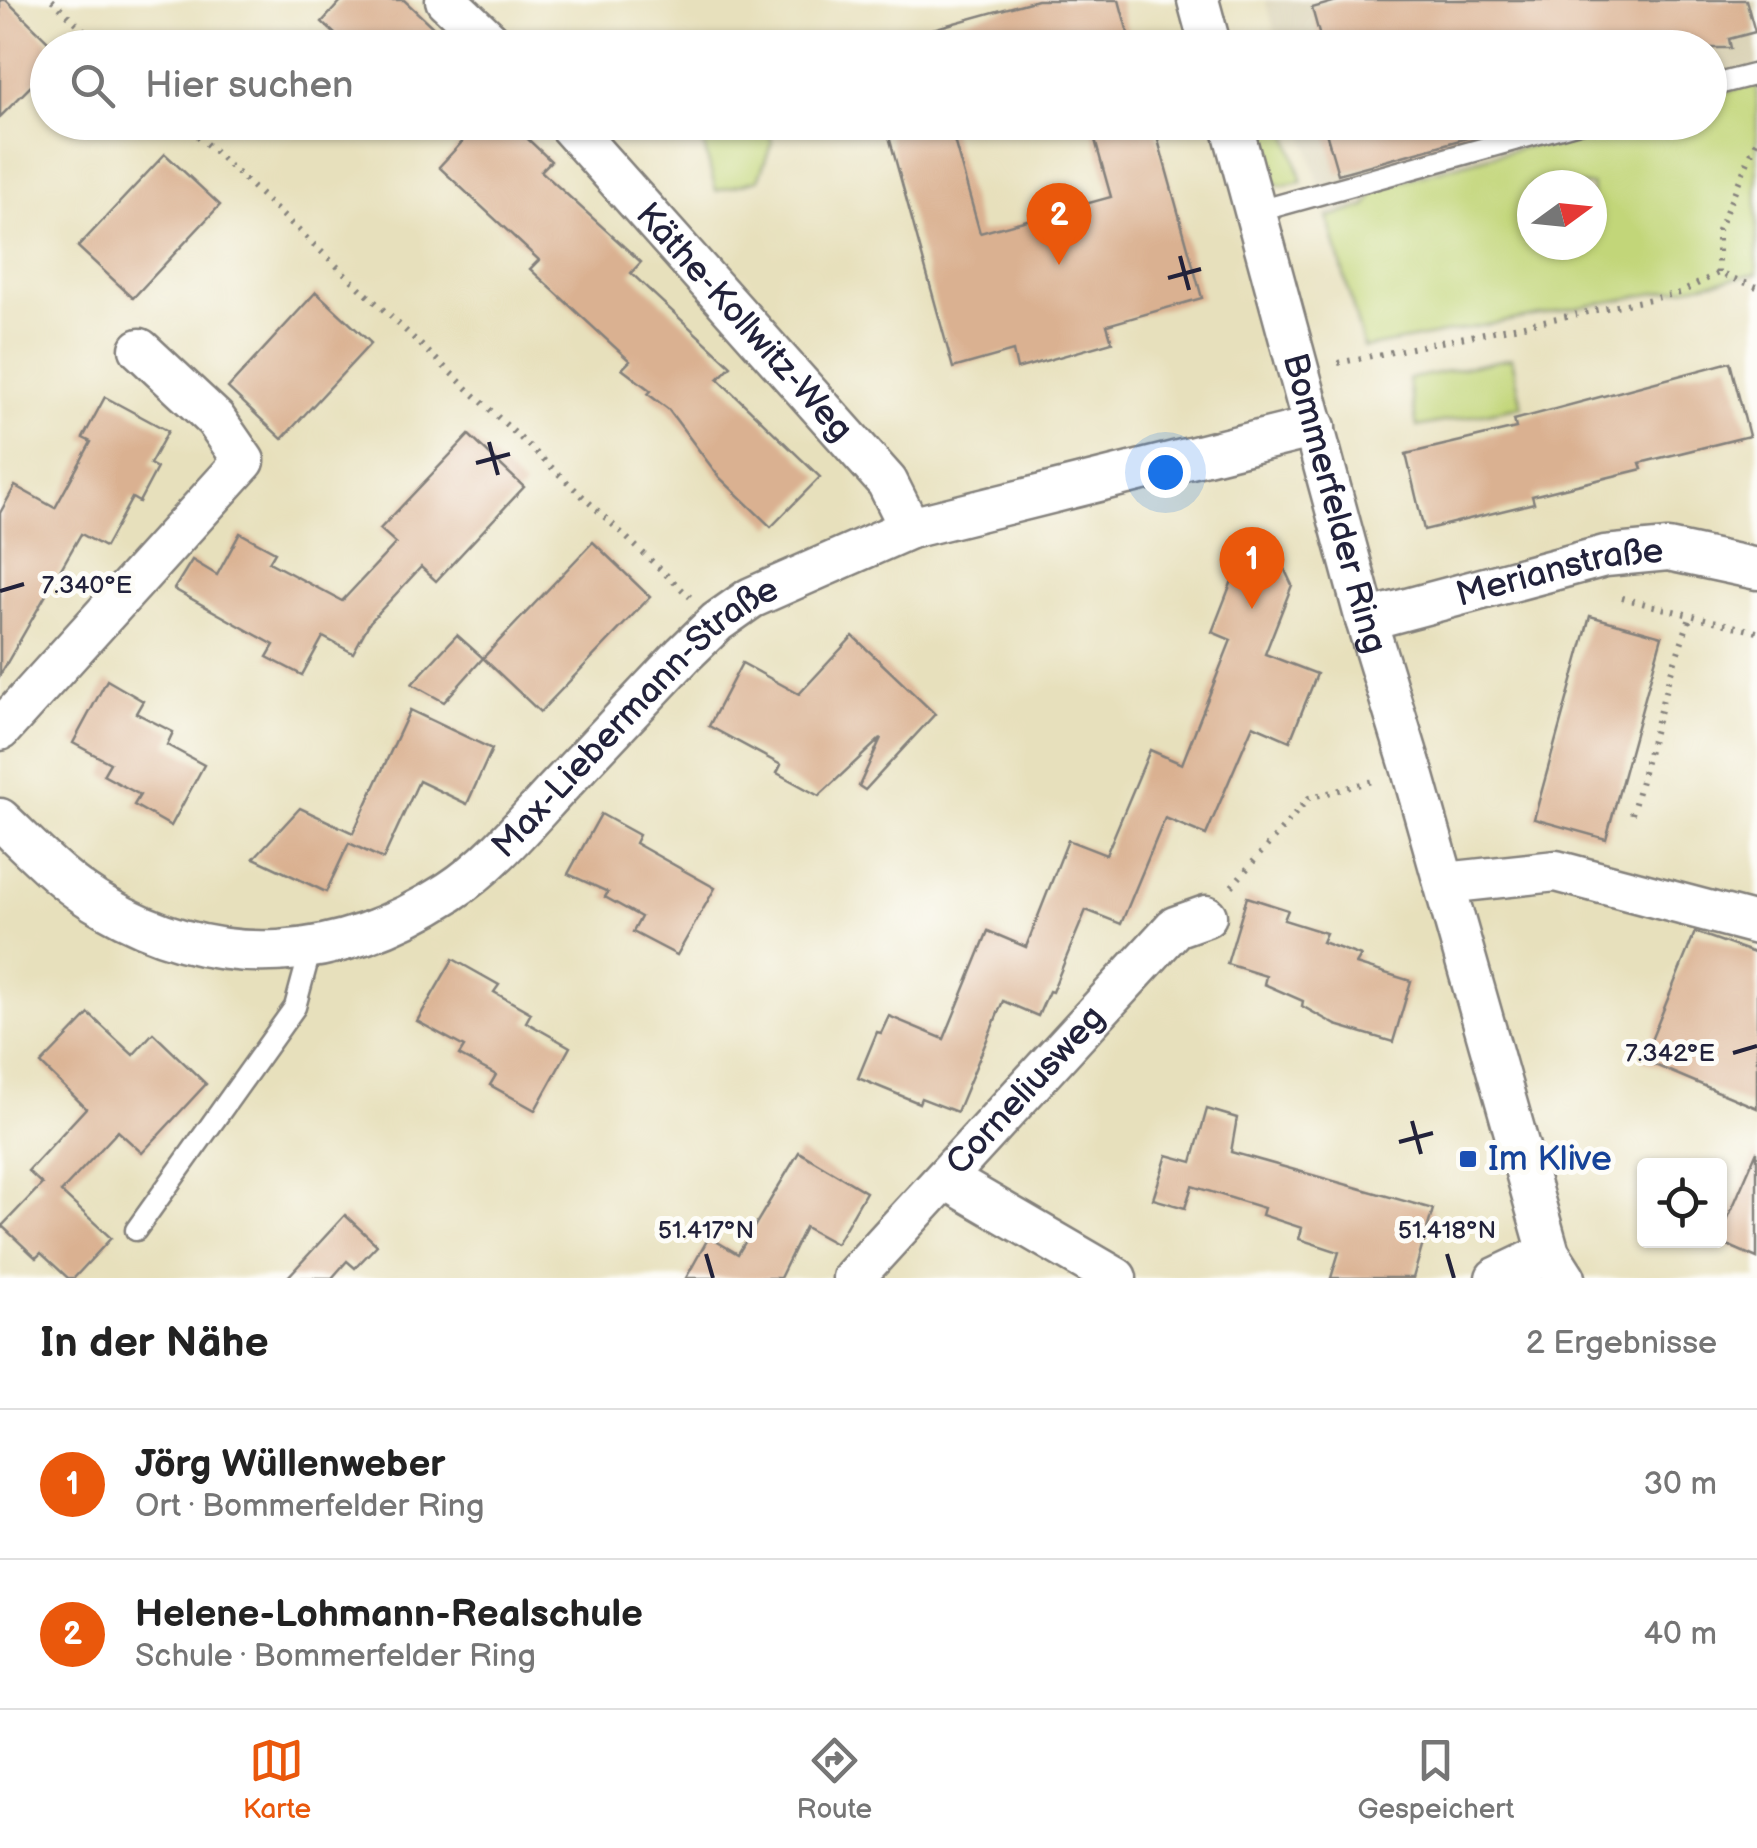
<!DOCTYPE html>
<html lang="de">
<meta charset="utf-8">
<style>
body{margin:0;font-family:"Balsamiq Sans",sans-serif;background:#f2f2f2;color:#222}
.controls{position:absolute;right:30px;bottom:30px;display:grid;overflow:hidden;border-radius:10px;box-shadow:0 2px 8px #0004}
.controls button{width:90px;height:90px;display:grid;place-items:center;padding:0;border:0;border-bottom:2px solid #e0e0e0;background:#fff;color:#222;font:50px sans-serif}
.compass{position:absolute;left:1517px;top:170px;width:90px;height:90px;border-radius:50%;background:#fff;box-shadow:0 2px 8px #0004;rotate:75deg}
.you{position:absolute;left:1165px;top:472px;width:35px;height:35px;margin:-25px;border:8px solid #fff;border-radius:50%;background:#1a73e8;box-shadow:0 0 0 15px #1a73e833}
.badge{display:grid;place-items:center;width:65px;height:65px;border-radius:50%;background:#ea580c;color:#fff;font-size:32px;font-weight:700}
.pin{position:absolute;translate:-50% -82px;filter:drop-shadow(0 2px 5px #0008)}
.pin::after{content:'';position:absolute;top:52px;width:35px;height:30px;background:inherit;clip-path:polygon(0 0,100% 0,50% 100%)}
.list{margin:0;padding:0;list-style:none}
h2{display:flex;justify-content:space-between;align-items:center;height:130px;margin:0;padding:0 40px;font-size:42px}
h2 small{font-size:32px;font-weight:400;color:#767676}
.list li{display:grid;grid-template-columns:65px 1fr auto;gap:30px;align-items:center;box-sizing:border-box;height:150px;padding:0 40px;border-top:2px solid #e0e0e0}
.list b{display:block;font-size:38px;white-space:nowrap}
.list p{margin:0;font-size:32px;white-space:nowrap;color:#767676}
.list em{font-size:32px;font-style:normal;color:#767676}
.icon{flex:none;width:55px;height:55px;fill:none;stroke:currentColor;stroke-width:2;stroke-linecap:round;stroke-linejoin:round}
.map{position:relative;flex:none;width:1757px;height:1278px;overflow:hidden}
.search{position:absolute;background:#fff;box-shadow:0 2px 8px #0004;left:30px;right:30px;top:30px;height:110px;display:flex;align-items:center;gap:25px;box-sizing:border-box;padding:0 35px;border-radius:55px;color:#767676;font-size:38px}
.sheet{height:430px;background:#fff}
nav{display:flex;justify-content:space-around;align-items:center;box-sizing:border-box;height:140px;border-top:2px solid #e0e0e0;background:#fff;font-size:28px;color:#767676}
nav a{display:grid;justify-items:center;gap:5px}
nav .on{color:#ea580c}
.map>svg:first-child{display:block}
.built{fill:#d8d0b2}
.green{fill:#c2d679;stroke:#727c5a;stroke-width:2.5;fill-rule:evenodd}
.building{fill:#dab191}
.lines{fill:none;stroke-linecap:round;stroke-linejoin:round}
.lane-casing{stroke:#84817c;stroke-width:25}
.street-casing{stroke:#84817c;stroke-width:45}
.path{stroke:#84817c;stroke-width:6;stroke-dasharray:2.5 8;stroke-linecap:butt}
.lane{stroke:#fff;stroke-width:20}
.street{stroke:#fff;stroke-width:40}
.ticks{fill:none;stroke:#22223b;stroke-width:4}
.transit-dot{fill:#1a4fb4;stroke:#fdfcf7;stroke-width:4}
.labels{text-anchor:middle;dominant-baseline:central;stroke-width:10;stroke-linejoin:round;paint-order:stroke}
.street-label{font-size:35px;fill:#22223b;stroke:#fdfcf7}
.transit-label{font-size:35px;fill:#164399;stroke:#fdfcf7;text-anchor:start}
.ticks-label{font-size:25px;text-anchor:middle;fill:#22223b;stroke:#fdfcf7;stroke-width:10;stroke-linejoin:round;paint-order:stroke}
</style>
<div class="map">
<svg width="1757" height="1278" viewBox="0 0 1757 1278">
<rect width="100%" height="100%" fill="#fdfcf7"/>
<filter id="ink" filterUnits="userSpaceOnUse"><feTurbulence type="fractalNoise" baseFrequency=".01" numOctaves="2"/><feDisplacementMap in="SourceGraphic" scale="20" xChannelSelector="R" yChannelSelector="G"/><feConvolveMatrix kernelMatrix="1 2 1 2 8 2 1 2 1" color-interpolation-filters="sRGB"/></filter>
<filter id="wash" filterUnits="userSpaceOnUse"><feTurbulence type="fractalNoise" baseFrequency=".0048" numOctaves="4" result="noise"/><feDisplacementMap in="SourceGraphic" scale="40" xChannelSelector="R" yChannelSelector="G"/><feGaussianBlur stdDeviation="2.25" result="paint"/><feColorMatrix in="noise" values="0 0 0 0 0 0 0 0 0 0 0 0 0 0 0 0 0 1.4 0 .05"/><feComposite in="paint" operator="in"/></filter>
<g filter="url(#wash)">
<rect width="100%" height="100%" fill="#e7e0bc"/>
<g class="built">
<polygon points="1265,0 1757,0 1757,83 1710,96 1710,48 1279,47"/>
<polygon points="1301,123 1613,123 1379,187 1366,207 1328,217"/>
</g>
<g class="green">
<path d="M1757 83V274L1364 348 1328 217 1366 207 1378 187 1613 123 1710 122V96ZM1532 185H1592V245H1532Z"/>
<polygon points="698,123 767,123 772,143 758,180 716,191"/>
<polygon points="1252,123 1285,123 1302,182 1281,186 1267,179"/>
<polygon points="1512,358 1522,406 1417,427 1408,379"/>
</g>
<g id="blocks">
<g class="building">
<polygon points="0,0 6,0 48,41 48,69 0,117"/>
<polygon points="342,0 404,0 455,48 350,48 322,22"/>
<polygon points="1037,0 1119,0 1132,48 905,48 904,37"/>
<polygon points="1340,0 1746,0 1755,32 1729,39 1731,48 1323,48 1312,8"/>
<polygon points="443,122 510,122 551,161 541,171 641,262 631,273 731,366 718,379 820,477 771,527 719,477 668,409 648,394 651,391 622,369 630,361 530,269 539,260 439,167 462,142"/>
<polygon points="885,122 949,122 980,233 1111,197 1090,122 1153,122 1202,298 1107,325 1112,342 1017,369 1013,351 953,368"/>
<polygon points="1323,122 1483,122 1485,133 1338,174"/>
<polygon points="165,154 220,205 133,298 78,247"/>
<polygon points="316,292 371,343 282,439 228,388"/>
<polygon points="1730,362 1749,436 1640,463 1642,469 1532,496 1534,503 1424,530 1406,454 1516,428 1514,420"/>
<polygon points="105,397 168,431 150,464 157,468 139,502 132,498 105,547 81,534 0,675 0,513 15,486 55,508 91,442 83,438"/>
<polygon points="469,435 524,487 436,581 421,567 370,622 353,653 323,637 302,675 267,657 274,645 174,589 192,560 217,575 240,533 275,552 269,562 342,601 396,543 380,529"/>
<polygon points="593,542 650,597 540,712 483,658"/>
<polygon points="1244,550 1282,564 1292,585 1265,654 1317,674 1290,741 1253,725 1206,835 1165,818 1121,924 1086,910 1052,992 1049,991 1038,1016 1003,1001 957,1112 921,1098 919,1103 858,1078 877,1032 881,1033 889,1016 944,1039 988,931 1026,947 1068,840 1106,855 1150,750 1182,764 1231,640 1212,632"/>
<polygon points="1590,616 1662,636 1606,839 1534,819"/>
<polygon points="457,635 483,658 444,702 412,684"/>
<polygon points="853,636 935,714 865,790 859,786 881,738 819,796 777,773 781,765 709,726 742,663 799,694"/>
<polygon points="107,680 143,701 136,713 173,732 167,745 204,765 171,826 134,805 140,795 103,775 110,763 73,743"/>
<polygon points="410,710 492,749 467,804 419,781 383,859 349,843 326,892 254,858 300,808 353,833"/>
<polygon points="601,814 639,835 635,843 715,888 677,955 633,932 641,917 605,897 608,892 568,874"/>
<polygon points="1247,897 1288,910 1284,920 1326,933 1322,942 1361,956 1356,964 1411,981 1393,1042 1336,1025 1302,1006 1303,1001 1264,984 1266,976 1227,964"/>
<polygon points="1695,932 1757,954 1757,1108 1643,1060"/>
<polygon points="453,959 499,985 494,992 531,1013 526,1022 570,1047 535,1110 490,1085 496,1075 459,1055 464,1047 417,1021"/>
<polygon points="89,1014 133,1055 153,1033 206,1084 142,1153 118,1131 61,1192 111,1238 74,1278 68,1278 41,1253 36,1258 2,1226 42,1184 28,1171 86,1108 41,1064"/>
<polygon points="1207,1109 1237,1118 1231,1152 1433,1209 1413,1278 1331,1278 1339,1252 1299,1239 1302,1228 1262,1215 1264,1208 1192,1186 1185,1208 1153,1199 1167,1155 1192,1162"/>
<polygon points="1757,1151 1757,1258 1718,1241"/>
<polygon points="799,1152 866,1192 836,1244 805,1227 780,1278 686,1278 709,1237 738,1254"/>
<polygon points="345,1215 377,1245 355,1268 347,1261 332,1278 287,1278"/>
</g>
</g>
</g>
<g filter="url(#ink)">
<use href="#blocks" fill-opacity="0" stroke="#84817c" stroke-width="2.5"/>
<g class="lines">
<g class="lane-casing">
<g id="lane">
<polyline points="1710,86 1757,74"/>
<polyline points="1255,212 1579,122"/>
<polyline points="136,1230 295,1007 311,948"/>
</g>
</g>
<g class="street-casing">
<g id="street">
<polyline points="446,0 497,48"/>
<polyline points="1198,0 1211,48"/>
<path id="s1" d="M566 122 887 482 910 528"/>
<path id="s2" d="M1231 122 1366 620 1412 770 1549 1253 1565 1278"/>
<path id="s3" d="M1366 620 1605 556 1668 550 1757 569"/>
<polyline points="0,730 244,461 215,419 140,349"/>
<path id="s4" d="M0 819C33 850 65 885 105 907 219 973 339 963 449 892 489 866 522 827 554 792 597 746 641 700 684 654L717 622 751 598 910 528 1315 427"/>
<polyline points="1445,883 1556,871 1757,924"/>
<polyline points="946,1179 1116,1278"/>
<path id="s5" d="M853 1278 1175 927 1206 916"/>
<polyline points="1496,1278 1549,1253"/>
</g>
</g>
<g class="path">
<polyline points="52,0 103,48"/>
<polyline points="183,122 690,597"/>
<polyline points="1718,273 1718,230 1757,140"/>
<polyline points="1338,363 1680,293 1718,273 1757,287"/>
<polyline points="1622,598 1757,632"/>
<polyline points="1632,814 1667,684 1691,615"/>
<polyline points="1232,886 1309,798 1373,781"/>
</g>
<use href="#lane" class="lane"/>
<use href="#street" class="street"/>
</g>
</g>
<path class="ticks" d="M1180 256 1189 290M1168 278 1201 269M489 442 498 475M476 463 510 454M0 591 24 584M1733 1053 1757 1046M1412 1121 1421 1154M1399 1142 1433 1133M706 1254 713 1278M1447 1254 1454 1278"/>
<rect class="transit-dot" x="1458" y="1149" width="20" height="20" rx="5"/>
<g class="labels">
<g class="street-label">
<text stroke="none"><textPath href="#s1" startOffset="268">Käthe-Kollwitz-Weg</textPath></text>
<text stroke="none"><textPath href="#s2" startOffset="395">Bommerfelder Ring</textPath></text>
<text stroke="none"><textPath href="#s3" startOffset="200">Merianstraße</textPath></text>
<text stroke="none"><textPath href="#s4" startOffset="758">Max-Liebermann-Straße</textPath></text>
<text stroke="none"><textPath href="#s5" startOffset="255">Corneliusweg</textPath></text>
</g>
<g class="transit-label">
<text x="1488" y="1159">Im Klive</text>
</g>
</g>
<g class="ticks-label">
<text x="87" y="593">7.340°E</text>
<text x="1670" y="1061">7.342°E</text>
<text x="706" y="1238">51.417°N</text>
<text x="1447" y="1238">51.418°N</text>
</g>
</svg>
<div class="controls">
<button><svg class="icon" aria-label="locate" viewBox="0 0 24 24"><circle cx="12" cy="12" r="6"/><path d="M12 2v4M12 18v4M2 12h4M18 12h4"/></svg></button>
</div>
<svg class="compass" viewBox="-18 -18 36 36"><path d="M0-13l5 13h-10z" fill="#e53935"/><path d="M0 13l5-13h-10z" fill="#767676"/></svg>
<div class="you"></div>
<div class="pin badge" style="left:1252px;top:609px">1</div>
<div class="pin badge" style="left:1059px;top:265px">2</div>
<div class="search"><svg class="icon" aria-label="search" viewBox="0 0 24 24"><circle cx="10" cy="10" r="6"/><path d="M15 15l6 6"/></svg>Hier suchen</div>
</div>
<section class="sheet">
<h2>In der Nähe<small>2 Ergebnisse</small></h2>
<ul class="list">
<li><span class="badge">1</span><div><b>Jörg Wüllenweber</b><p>Ort · Bommerfelder Ring</p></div><em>30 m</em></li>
<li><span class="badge">2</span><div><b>Helene-Lohmann-Realschule</b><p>Schule · Bommerfelder Ring</p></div><em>40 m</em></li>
</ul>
</section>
<nav>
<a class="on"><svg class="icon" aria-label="map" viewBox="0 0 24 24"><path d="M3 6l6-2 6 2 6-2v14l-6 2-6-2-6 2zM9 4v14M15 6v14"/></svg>Karte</a>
<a><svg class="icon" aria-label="directions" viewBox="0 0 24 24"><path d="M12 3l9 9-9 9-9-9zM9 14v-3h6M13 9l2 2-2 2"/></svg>Route</a>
<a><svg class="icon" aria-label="saved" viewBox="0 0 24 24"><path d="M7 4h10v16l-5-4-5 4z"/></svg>Gespeichert</a>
</nav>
